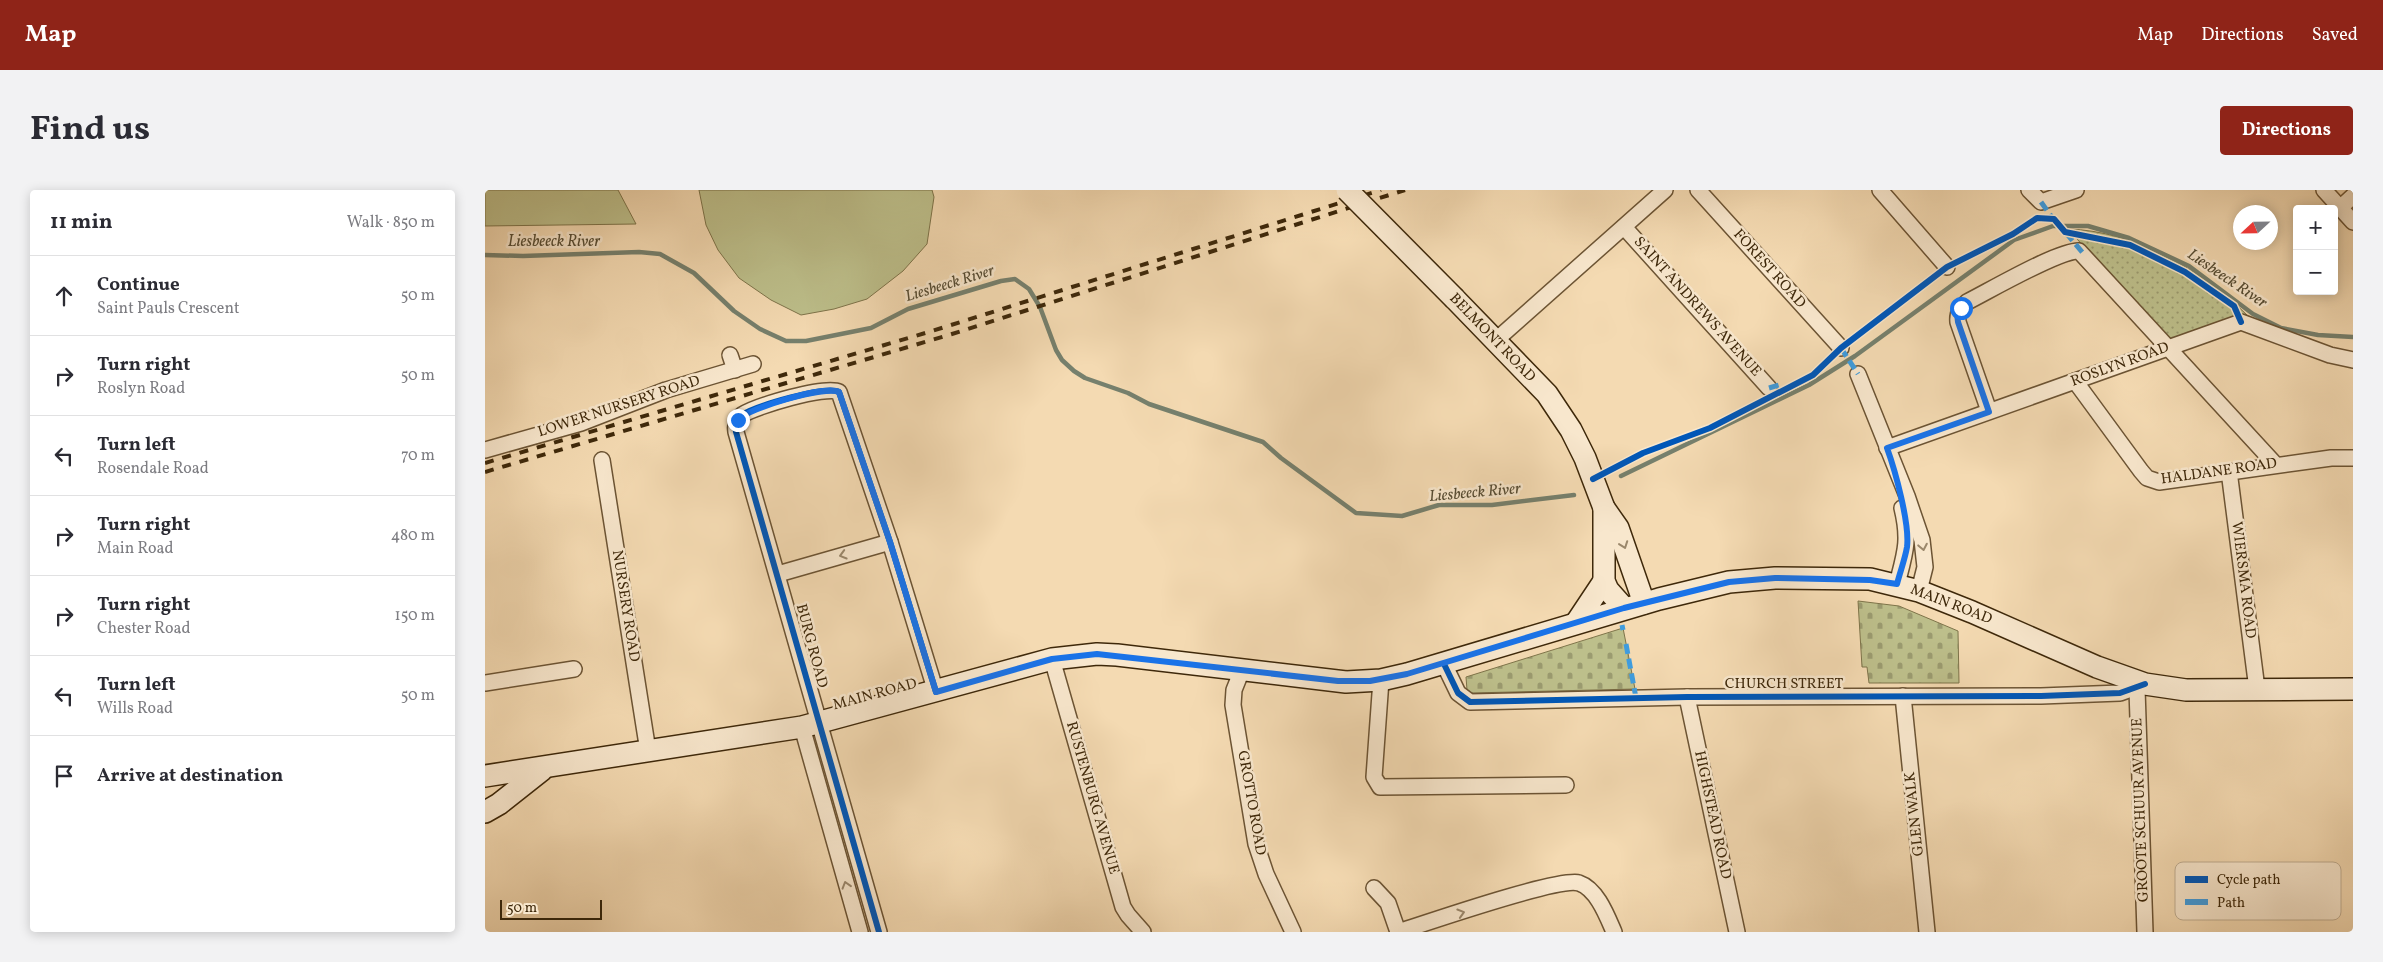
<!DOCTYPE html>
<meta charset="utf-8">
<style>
body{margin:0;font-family:Vollkorn,serif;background:#f2f2f3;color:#2b2b33}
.controls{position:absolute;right:15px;top:15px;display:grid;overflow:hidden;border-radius:5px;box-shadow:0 2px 12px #0003}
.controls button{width:45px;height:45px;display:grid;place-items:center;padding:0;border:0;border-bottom:1px solid #e1e1e2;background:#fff;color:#2b2b33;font:25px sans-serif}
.compass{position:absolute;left:1748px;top:15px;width:45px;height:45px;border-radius:50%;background:#fff;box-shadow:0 2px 12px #0003;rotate:248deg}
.scale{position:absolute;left:15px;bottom:12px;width:102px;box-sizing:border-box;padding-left:5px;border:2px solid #3e280a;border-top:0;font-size:14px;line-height:18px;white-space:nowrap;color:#3e280a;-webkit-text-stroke:4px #f8e7cd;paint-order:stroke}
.stop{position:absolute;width:15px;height:15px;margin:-11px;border:4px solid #1a73e8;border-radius:50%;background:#fff}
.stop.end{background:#1a73e8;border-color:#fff;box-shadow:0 1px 5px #0008}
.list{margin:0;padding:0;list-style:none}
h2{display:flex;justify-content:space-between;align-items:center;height:65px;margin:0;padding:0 20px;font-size:21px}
h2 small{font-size:16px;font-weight:400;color:#7c7c81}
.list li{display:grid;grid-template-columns:32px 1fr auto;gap:15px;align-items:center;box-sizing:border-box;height:80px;padding:0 20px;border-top:1px solid #e1e1e2}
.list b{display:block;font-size:19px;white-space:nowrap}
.list p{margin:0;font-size:16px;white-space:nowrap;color:#7c7c81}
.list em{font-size:16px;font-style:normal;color:#7c7c81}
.icon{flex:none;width:28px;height:28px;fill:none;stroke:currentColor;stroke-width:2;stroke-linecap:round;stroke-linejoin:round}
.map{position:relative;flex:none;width:1868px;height:742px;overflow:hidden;border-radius:5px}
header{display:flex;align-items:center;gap:30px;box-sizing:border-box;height:70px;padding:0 25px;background:#8f2418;color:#fff}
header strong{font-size:24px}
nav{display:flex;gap:28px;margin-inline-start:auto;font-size:18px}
.intro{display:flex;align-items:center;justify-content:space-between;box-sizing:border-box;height:120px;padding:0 30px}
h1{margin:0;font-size:35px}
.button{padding:12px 22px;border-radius:5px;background:#8f2418;color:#fff;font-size:18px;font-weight:700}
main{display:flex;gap:30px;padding:0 30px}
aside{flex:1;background:#fff;border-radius:5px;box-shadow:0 2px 12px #0003}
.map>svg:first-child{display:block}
.cemetery{fill:url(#cemetery-stones);stroke:#7e744a}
.park{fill:url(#park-dots);stroke:#7e744a}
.pitch{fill:#bdbf8b;stroke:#7e744a}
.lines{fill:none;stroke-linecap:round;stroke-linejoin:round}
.stream{stroke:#76806d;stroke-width:4.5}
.street-casing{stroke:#6c5434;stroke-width:18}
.secondary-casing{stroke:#3e280a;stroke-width:24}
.street{stroke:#f8e7cd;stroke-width:15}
.secondary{stroke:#f8e7cd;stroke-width:21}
.rail{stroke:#3e280a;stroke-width:4;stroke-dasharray:9 9;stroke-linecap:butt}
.secondary-bridge-casing{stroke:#3e280a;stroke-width:24;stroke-linecap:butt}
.secondary-bridge{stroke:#f8e7cd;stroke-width:21}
.quiet{stroke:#3f9cde;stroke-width:5;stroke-dasharray:10 5;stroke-linecap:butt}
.cycleway-casing{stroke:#f8e7cd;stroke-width:9}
.cycleway{stroke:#0057b8;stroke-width:6}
.oneway{stroke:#9b886c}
.route{stroke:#1a73e8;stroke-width:6}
.labels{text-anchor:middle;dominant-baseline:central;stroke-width:5;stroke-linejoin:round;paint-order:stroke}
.street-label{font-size:15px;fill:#3e280a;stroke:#f8e7cd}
.water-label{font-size:16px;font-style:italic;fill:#564c33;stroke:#f8e7cd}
.key{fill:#f8e7cd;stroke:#c0ae92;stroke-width:1}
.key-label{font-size:14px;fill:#3e280a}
</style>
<header>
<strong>Map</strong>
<nav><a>Map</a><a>Directions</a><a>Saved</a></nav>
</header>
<div class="intro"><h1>Find us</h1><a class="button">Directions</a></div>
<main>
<aside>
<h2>11 min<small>Walk · 850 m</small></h2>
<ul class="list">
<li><svg class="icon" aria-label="ahead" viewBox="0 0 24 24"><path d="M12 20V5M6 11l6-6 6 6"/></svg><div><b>Continue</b><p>Saint Pauls Crescent</p></div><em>50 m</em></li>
<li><svg class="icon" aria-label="right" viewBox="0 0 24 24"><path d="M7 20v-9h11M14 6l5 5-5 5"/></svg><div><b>Turn right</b><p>Roslyn Road</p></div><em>50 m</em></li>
<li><svg class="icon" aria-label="left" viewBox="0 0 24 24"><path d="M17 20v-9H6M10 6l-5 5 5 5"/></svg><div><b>Turn left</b><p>Rosendale Road</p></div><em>70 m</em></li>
<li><svg class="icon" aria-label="right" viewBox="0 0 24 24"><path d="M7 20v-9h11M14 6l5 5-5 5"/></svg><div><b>Turn right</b><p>Main Road</p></div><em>480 m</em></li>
<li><svg class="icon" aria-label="right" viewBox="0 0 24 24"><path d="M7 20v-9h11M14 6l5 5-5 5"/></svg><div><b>Turn right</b><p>Chester Road</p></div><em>150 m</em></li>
<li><svg class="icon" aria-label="left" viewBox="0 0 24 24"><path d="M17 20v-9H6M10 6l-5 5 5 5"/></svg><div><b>Turn left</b><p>Wills Road</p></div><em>50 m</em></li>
<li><svg class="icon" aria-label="arrive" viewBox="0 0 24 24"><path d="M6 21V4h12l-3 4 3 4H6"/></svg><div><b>Arrive at destination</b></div></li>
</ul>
</aside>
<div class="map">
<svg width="1868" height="742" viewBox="0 0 1868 742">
<defs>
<pattern id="cemetery-stones" width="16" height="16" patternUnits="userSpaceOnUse" patternTransform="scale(1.25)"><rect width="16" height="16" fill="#bdbf8b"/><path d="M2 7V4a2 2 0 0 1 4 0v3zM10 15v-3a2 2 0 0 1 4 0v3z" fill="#9b9b70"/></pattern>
<pattern id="park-dots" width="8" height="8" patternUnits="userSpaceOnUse" patternTransform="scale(1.25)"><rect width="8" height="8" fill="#bdbf8b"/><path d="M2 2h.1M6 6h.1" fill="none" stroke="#9b9b70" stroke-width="1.8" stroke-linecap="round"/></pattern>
</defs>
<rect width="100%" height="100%" fill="#f4dab2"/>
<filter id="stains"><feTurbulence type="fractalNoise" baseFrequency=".004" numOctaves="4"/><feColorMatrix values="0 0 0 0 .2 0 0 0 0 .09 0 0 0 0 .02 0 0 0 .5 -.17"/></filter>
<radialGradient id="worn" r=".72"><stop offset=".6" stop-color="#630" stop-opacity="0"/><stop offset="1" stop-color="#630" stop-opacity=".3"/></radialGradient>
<g class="cemetery">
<polygon points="1373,411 1414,416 1473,441 1474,493 1384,493 1382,477 1377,477"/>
<polygon points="1138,438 1150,499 986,503 982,500 981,487"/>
</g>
<path class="park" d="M1583 39C1650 41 1715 79 1762 125L1684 151Z"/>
<g class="pitch">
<polygon points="0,0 133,0 151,34 0,36"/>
<polygon points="214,0 447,0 449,7 442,54 418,81 382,109 349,119 316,125 286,110 254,88 233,60 221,35"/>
</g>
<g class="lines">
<g class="stream">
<polyline points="0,65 38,66 154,62 175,64 209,83 249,121 275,139 301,151 321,151 386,138 423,119 516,91 530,89 544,99 555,117 571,160 577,170 589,181 600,188 643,203 664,214 778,252 796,268 871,323 917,326 954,315 1007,315 1089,305"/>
<polyline points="1136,286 1324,195 1370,166 1529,50 1568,36 1603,36 1644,48 1704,76 1768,124 1796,138 1833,145 1868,147"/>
</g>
<g class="street-casing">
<g id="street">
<polyline points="1213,0 1356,158"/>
<polyline points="1395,0 1462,77"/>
<polyline points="1544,0 1556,12 1591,0"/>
<polyline points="1839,0 1868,32"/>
<polyline points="1855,18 1868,6"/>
<polyline points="1139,37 1284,198"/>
<polyline points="1010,151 1180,0"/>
<polyline points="245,165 250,180"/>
<polyline points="1373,184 1422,306 1437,350 1440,377 1434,401"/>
<polyline points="1590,191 1656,281 1662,288 1674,292 1846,268 1868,268"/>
<path d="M1504 221 1473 132C1472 122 1476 118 1482 112 1504 101 1574 60 1594 61L1790 274"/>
<polyline points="1402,258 1756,132 1845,165 1868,170"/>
<polyline points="0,260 96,233 181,200 268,174"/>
<polyline points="117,270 163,561"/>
<polyline points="1744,281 1772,499"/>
<polyline points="293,384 405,352"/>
<path d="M1412 394C1420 363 1425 351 1417 318"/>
<polyline points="567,469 638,717 643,725 658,742"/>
<polyline points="959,474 973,503 985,512 1202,507 1556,506 1635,503 1660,494"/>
<polyline points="757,480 749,500 748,515 771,654 781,684 808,742"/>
<polyline points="896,490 889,587 895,597 1081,595"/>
<polyline points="0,493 89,479"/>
<polyline points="1652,499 1660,742"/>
<polyline points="1418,506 1442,742"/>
<polyline points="1202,507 1252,742"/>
<polyline points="317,537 375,742"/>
<polyline points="889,698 903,713 913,742"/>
<path d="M394 742 251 242C250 235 251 229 257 225 271 216 341 195 354 202L405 352 451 502"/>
<path d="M913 742C941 733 1074 687 1094 693 1112 699 1122 726 1129 742"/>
</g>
</g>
<g class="secondary-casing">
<g id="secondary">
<polyline points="970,109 1062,204 1086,240 1100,268 1119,318 1133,338 1159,413"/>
<polyline points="1119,318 1119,391 1123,400 1139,418"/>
<polyline points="1091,433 1119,391"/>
<polyline points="0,586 317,537 567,469 612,464 632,465 861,492 896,490 922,484 1174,409 1244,392 1290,388 1385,389 1434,401 1487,422 1612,477 1660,494 1701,500 1868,499"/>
<polyline points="0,622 14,614 57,580"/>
</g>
</g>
<use href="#street" class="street"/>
<use href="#secondary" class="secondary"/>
<g class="rail">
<polyline points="0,273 447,141 896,0"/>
<polyline points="0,282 467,144 920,0"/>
</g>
<g class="secondary-bridge-casing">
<polyline id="secondary-bridge" points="862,0 970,109"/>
</g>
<use href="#secondary-bridge" class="secondary-bridge"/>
<g class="quiet">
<polyline points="1556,12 1569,30"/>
<polyline points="1581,43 1598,63"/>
<polyline points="1356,158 1373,184"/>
<polyline points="1284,198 1294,195"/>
<polyline points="1137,435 1138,440"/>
<polyline points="1141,454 1151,508"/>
</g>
<g class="cycleway-casing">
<g id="cycleway">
<polyline points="1108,289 1158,263 1225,238 1328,185 1356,158 1462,77 1528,44 1552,28 1569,29 1580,42 1645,55 1700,82 1749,116 1756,132"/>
<polyline points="959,474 973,503 985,512 1202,507 1556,506 1635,503 1660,494"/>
<path d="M394 742 251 242C250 235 251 229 257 225 271 216 341 195 354 202L405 352 451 502"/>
</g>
</g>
<use href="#cycleway" class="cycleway"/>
</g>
<defs><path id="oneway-chevron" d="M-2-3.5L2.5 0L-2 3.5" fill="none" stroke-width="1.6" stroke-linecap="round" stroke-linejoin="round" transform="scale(1.25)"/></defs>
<g class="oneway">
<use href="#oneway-chevron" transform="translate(1139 355) rotate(70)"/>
<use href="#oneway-chevron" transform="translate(1438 357) rotate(79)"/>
<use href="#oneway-chevron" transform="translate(358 365) rotate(164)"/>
<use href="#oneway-chevron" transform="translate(361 695) rotate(-107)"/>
<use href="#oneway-chevron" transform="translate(976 723) rotate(-17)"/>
</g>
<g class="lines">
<path class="route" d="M253 230C263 218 341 195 354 202L405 352 451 502 567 469 612 464 853 491H885L922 484 1139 418 1244 392 1290 388 1385 390 1412 394C1415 382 1420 369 1422 357 1425 334 1410 280 1402 258L1504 222 1473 132 1472 124 1476 118"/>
</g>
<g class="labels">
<g class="street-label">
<text transform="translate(1284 79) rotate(48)">FOREST ROAD</text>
<text transform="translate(1212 117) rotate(48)">SAINT ANDREWS AVENUE</text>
<text transform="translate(1007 148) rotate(46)">BELMONT ROAD</text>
<text transform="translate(1635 175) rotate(-20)">ROSLYN ROAD</text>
<text transform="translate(134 217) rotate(-18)">LOWER NURSERY ROAD</text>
<text transform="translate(1734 282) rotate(-8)">HALDANE ROAD</text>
<text transform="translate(1758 390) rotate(83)">WIERSMA ROAD</text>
<text transform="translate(1466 415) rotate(21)">MAIN ROAD</text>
<text transform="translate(140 416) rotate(81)">NURSERY ROAD</text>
<text transform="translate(326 456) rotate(75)">BURG ROAD</text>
<text x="1299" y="494">CHURCH STREET</text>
<text transform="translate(390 505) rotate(-15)">MAIN ROAD</text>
<text transform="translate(607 608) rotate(74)">RUSTENBURG AVENUE</text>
<text transform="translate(766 613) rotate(80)">GROTTO ROAD</text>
<text transform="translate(1656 620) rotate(-92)">GROOTE SCHUUR AVENUE</text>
<text transform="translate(1430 624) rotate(-96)">GLEN WALK</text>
<text transform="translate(1227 625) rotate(78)">HIGHSTEAD ROAD</text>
</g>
<g class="water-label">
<text x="69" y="52">Liesbeeck River</text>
<text transform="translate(1742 89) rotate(34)">Liesbeeck River</text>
<text transform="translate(465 94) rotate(-17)">Liesbeeck River</text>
<text transform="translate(990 303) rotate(-5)">Liesbeeck River</text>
</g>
</g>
<rect x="1690" y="672" width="166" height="58" rx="8" class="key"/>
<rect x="1700" y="686" width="23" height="7" fill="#0057b8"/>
<rect x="1700" y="709" width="23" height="6" fill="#3f9cde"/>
<g class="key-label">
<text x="1732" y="694">Cycle path</text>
<text x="1732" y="717">Path</text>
</g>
<rect width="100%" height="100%" filter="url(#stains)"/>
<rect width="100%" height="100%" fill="url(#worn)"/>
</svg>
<div class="controls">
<button>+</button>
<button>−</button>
</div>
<svg class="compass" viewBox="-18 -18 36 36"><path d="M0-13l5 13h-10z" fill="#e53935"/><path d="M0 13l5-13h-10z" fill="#7c7c81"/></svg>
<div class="scale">50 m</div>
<div class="stop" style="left:1476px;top:118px"></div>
<div class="stop end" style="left:253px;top:230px"></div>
</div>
</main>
